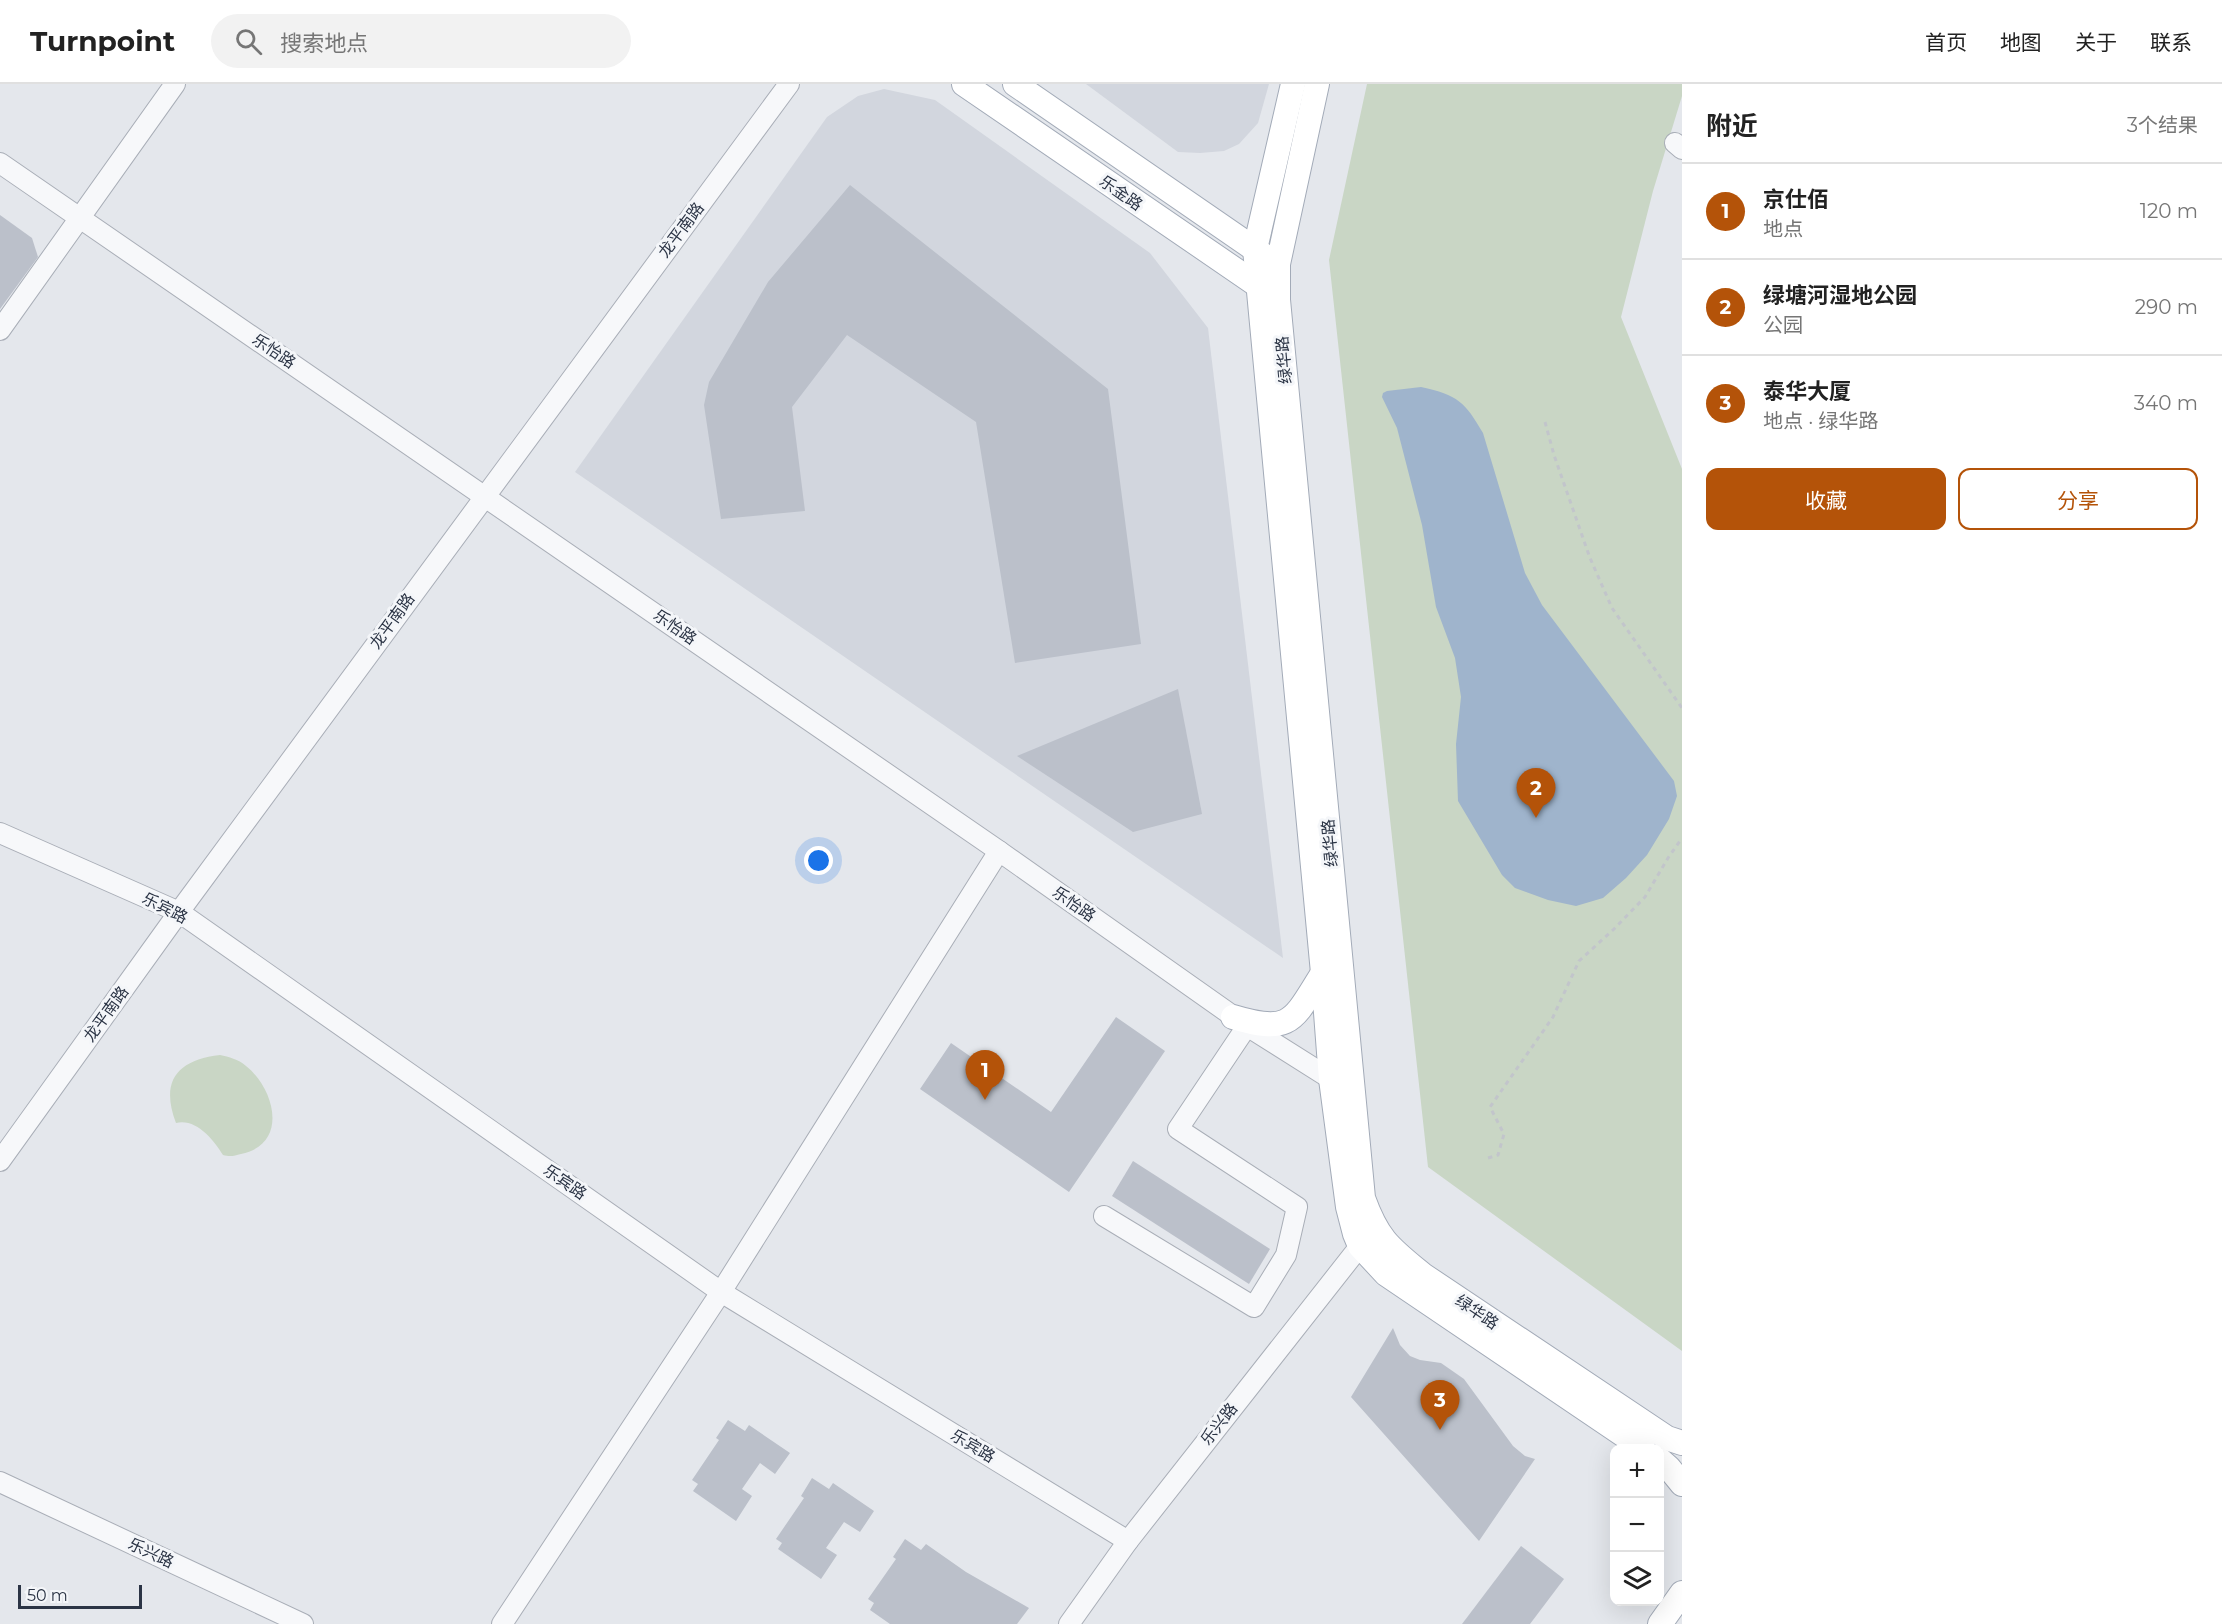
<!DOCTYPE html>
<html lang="zh">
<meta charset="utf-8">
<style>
body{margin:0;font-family:Montserrat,"Noto Sans SC",sans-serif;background:#f2f2f2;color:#222}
.controls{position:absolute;right:18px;bottom:18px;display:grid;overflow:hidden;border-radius:12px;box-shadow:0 6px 24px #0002}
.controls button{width:54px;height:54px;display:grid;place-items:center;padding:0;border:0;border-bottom:2px solid #e0e0e0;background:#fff;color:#222;font:30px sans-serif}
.scale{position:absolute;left:18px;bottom:15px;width:124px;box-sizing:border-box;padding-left:6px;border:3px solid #2b3445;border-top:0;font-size:16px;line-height:21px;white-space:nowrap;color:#2b3445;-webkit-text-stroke:4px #f4f6f9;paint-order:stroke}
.you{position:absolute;left:819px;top:777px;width:21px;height:21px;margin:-15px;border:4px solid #fff;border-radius:50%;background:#1a73e8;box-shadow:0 0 0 9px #1a73e833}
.badge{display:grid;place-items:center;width:39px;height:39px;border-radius:50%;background:#b45309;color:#fff;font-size:20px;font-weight:700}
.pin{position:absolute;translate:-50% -50px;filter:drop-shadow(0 2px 3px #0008)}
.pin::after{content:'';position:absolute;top:32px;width:21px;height:18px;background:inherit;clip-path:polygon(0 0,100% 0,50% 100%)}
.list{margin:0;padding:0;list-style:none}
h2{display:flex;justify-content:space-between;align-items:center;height:78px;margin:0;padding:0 24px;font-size:26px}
h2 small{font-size:20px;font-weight:400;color:#767676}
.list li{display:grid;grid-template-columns:39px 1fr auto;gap:18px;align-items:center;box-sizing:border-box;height:96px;padding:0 24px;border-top:2px solid #e0e0e0}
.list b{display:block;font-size:22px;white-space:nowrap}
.list p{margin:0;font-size:20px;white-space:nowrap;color:#767676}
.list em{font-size:20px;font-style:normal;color:#767676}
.actions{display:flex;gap:12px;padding:18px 24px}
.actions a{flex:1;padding:14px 0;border:2px solid #b45309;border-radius:12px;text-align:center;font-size:21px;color:#b45309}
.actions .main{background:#b45309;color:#fff}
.icon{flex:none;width:33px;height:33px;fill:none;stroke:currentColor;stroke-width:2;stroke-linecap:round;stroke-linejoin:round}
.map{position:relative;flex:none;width:1682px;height:1540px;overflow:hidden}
header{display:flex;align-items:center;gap:36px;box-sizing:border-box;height:84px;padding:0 30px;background:#fff;border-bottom:2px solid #e0e0e0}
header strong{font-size:28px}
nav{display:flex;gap:33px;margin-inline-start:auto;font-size:21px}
.search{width:420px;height:54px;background:#f2f2f2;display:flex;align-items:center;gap:15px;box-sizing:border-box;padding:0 21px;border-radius:33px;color:#767676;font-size:22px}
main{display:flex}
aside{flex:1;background:#fff}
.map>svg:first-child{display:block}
.built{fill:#d2d6de}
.green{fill:#c9d6c5}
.water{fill:#9fb4cc}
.building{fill:#bbc0ca}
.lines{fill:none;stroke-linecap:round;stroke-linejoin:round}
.minor-casing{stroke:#a9aeb7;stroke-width:22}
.major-casing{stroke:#a3abb8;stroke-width:26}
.path{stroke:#c2c5cb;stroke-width:3;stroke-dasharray:4.5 4.5;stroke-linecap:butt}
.minor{stroke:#f7f8fa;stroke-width:20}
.major{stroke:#fff;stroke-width:24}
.labels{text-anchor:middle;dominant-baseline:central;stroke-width:6;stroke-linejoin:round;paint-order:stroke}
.street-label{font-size:16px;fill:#2b3445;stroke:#f4f6f9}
</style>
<header>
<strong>Turnpoint</strong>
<div class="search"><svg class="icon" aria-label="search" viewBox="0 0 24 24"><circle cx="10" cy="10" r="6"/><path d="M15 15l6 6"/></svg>搜索地点</div>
<nav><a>首页</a><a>地图</a><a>关于</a><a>联系</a></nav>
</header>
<main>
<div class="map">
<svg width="1682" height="1540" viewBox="0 0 1682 1540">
<rect width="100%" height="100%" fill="#e4e7ec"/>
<g class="built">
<polygon points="1086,0 1269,0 1258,39 1239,60 1224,67 1200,69 1178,68"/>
<polygon points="884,5 935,16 1150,169 1208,244 1283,874 575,388 827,33 858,12"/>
</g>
<g class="green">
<polygon points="1367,0 1682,0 1682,12 1653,107 1621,233 1682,385 1682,1267 1428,1083 1329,176"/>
<path d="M220 971C229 973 238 975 246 982 275 1005 289 1060 241 1070 234 1072 230 1073 223 1071 214 1056 196 1034 176 1039 160 997 177 976 220 971Z"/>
</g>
<path class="water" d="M1421 303C1458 311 1465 318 1483 349L1525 489 1542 521 1674 697 1677 712 1669 735 1647 771 1626 794 1603 814 1576 822 1548 816 1515 804 1502 791 1458 717 1456 660 1461 613 1455 574 1436 523 1422 441 1397 344 1382 313 1383 309 1387 307Z"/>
<g class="building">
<polygon points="850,101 1108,305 1141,560 1015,579 976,338 847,251 792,323 805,427 721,435 704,321 709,298 768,198"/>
<polygon points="0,131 32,154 38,173 0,225"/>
<polygon points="1178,605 1202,730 1133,748 1017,672"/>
<polygon points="1116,933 1165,967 1069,1108 920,1005 951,959 1051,1028"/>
<polygon points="1133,1077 1270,1165 1249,1200 1112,1112"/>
<polygon points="1393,1244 1400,1261 1410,1272 1420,1276 1441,1279 1464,1295 1513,1362 1525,1372 1535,1375 1479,1457 1351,1313"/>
<polygon points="728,1336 745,1347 749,1341 790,1369 775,1390 760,1379 742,1405 752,1412 736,1437 693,1407 698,1400 692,1396 719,1356 716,1354"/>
<polygon points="812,1394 829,1405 833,1399 874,1427 860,1448 844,1438 826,1464 837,1471 821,1495 778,1465 782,1459 776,1455 804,1414 801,1412"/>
<polygon points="905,1455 921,1466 926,1460 966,1488 1029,1524 1017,1540 890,1540 870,1526 874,1519 868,1515 896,1475 893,1473"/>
<polygon points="1521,1462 1564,1495 1530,1540 1462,1540"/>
</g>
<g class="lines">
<g class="minor-casing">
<g id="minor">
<polyline points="1675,59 1682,65"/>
<polyline points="0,79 999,767 1247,942 1331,995 1343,995"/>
<polyline points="0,246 175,0"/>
<polyline points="0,749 179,828 721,1208 1128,1457"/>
<polyline points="0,1077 179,828 789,0"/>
<polyline points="1104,1132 1254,1223 1286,1171 1297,1123 1178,1045 1247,942"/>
<polyline points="0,1398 303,1540"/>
<polyline points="502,1540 721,1208 999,767"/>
<polyline points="1069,1540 1128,1457 1360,1162 1370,1152"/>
</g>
</g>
<g class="major-casing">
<g id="major">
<polyline points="964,0 1269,209"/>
<polyline points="1015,0 1266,173"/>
<polyline points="1293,0 1255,165 1323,889 1331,995 1348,1123 1355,1150 1360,1162 1386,1190 1643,1364"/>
<path d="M1317 0 1278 180V216L1363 1114C1378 1156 1390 1164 1423 1191L1667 1354 1682 1359"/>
<path d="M1233 933C1292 951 1293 936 1323 889"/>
<polyline points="1660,1376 1669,1384 1682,1400"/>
<polyline points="1660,1540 1682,1509"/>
</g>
</g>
<g class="path">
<polyline points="1545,338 1554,371 1590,474 1612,524 1682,624"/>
<polyline points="1488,1074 1498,1071 1504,1050 1490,1023 1553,933 1579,877 1614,845 1645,813 1668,774 1682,754"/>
</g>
<use href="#minor" class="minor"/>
<use href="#major" class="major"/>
</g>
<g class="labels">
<g class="street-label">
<text transform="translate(1121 109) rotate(35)">乐金路</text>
<text transform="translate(681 146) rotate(-53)">龙平南路</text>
<text transform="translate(274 267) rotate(34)">乐怡路</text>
<text transform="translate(1284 276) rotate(-95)">绿华路</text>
<text transform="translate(392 537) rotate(-54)">龙平南路</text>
<text transform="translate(675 543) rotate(35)">乐怡路</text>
<text transform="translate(1330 759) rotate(-95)">绿华路</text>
<text transform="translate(1074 820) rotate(35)">乐怡路</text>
<text transform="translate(165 824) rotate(27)">乐宾路</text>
<text transform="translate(106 930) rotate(-54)">龙平南路</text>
<text transform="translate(565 1098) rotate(35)">乐宾路</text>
<text transform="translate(1477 1228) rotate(34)">绿华路</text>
<text transform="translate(1219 1340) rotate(-52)">乐兴路</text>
<text transform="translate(973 1362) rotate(31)">乐宾路</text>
<text transform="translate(151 1469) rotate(25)">乐兴路</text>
</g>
</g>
</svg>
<div class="controls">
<button>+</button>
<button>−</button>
<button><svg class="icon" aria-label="layers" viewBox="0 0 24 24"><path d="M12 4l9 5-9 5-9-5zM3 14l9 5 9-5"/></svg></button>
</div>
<div class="scale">50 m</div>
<div class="you"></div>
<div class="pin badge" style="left:985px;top:1016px">1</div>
<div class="pin badge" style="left:1536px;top:734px">2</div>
<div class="pin badge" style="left:1440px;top:1346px">3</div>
</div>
<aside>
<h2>附近<small>3个结果</small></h2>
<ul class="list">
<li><span class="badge">1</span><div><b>京仕佰</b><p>地点</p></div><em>120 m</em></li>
<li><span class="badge">2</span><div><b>绿塘河湿地公园</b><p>公园</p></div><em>290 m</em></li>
<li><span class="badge">3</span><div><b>泰华大厦</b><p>地点 · 绿华路</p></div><em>340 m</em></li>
</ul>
<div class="actions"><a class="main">收藏</a><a>分享</a></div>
</aside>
</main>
